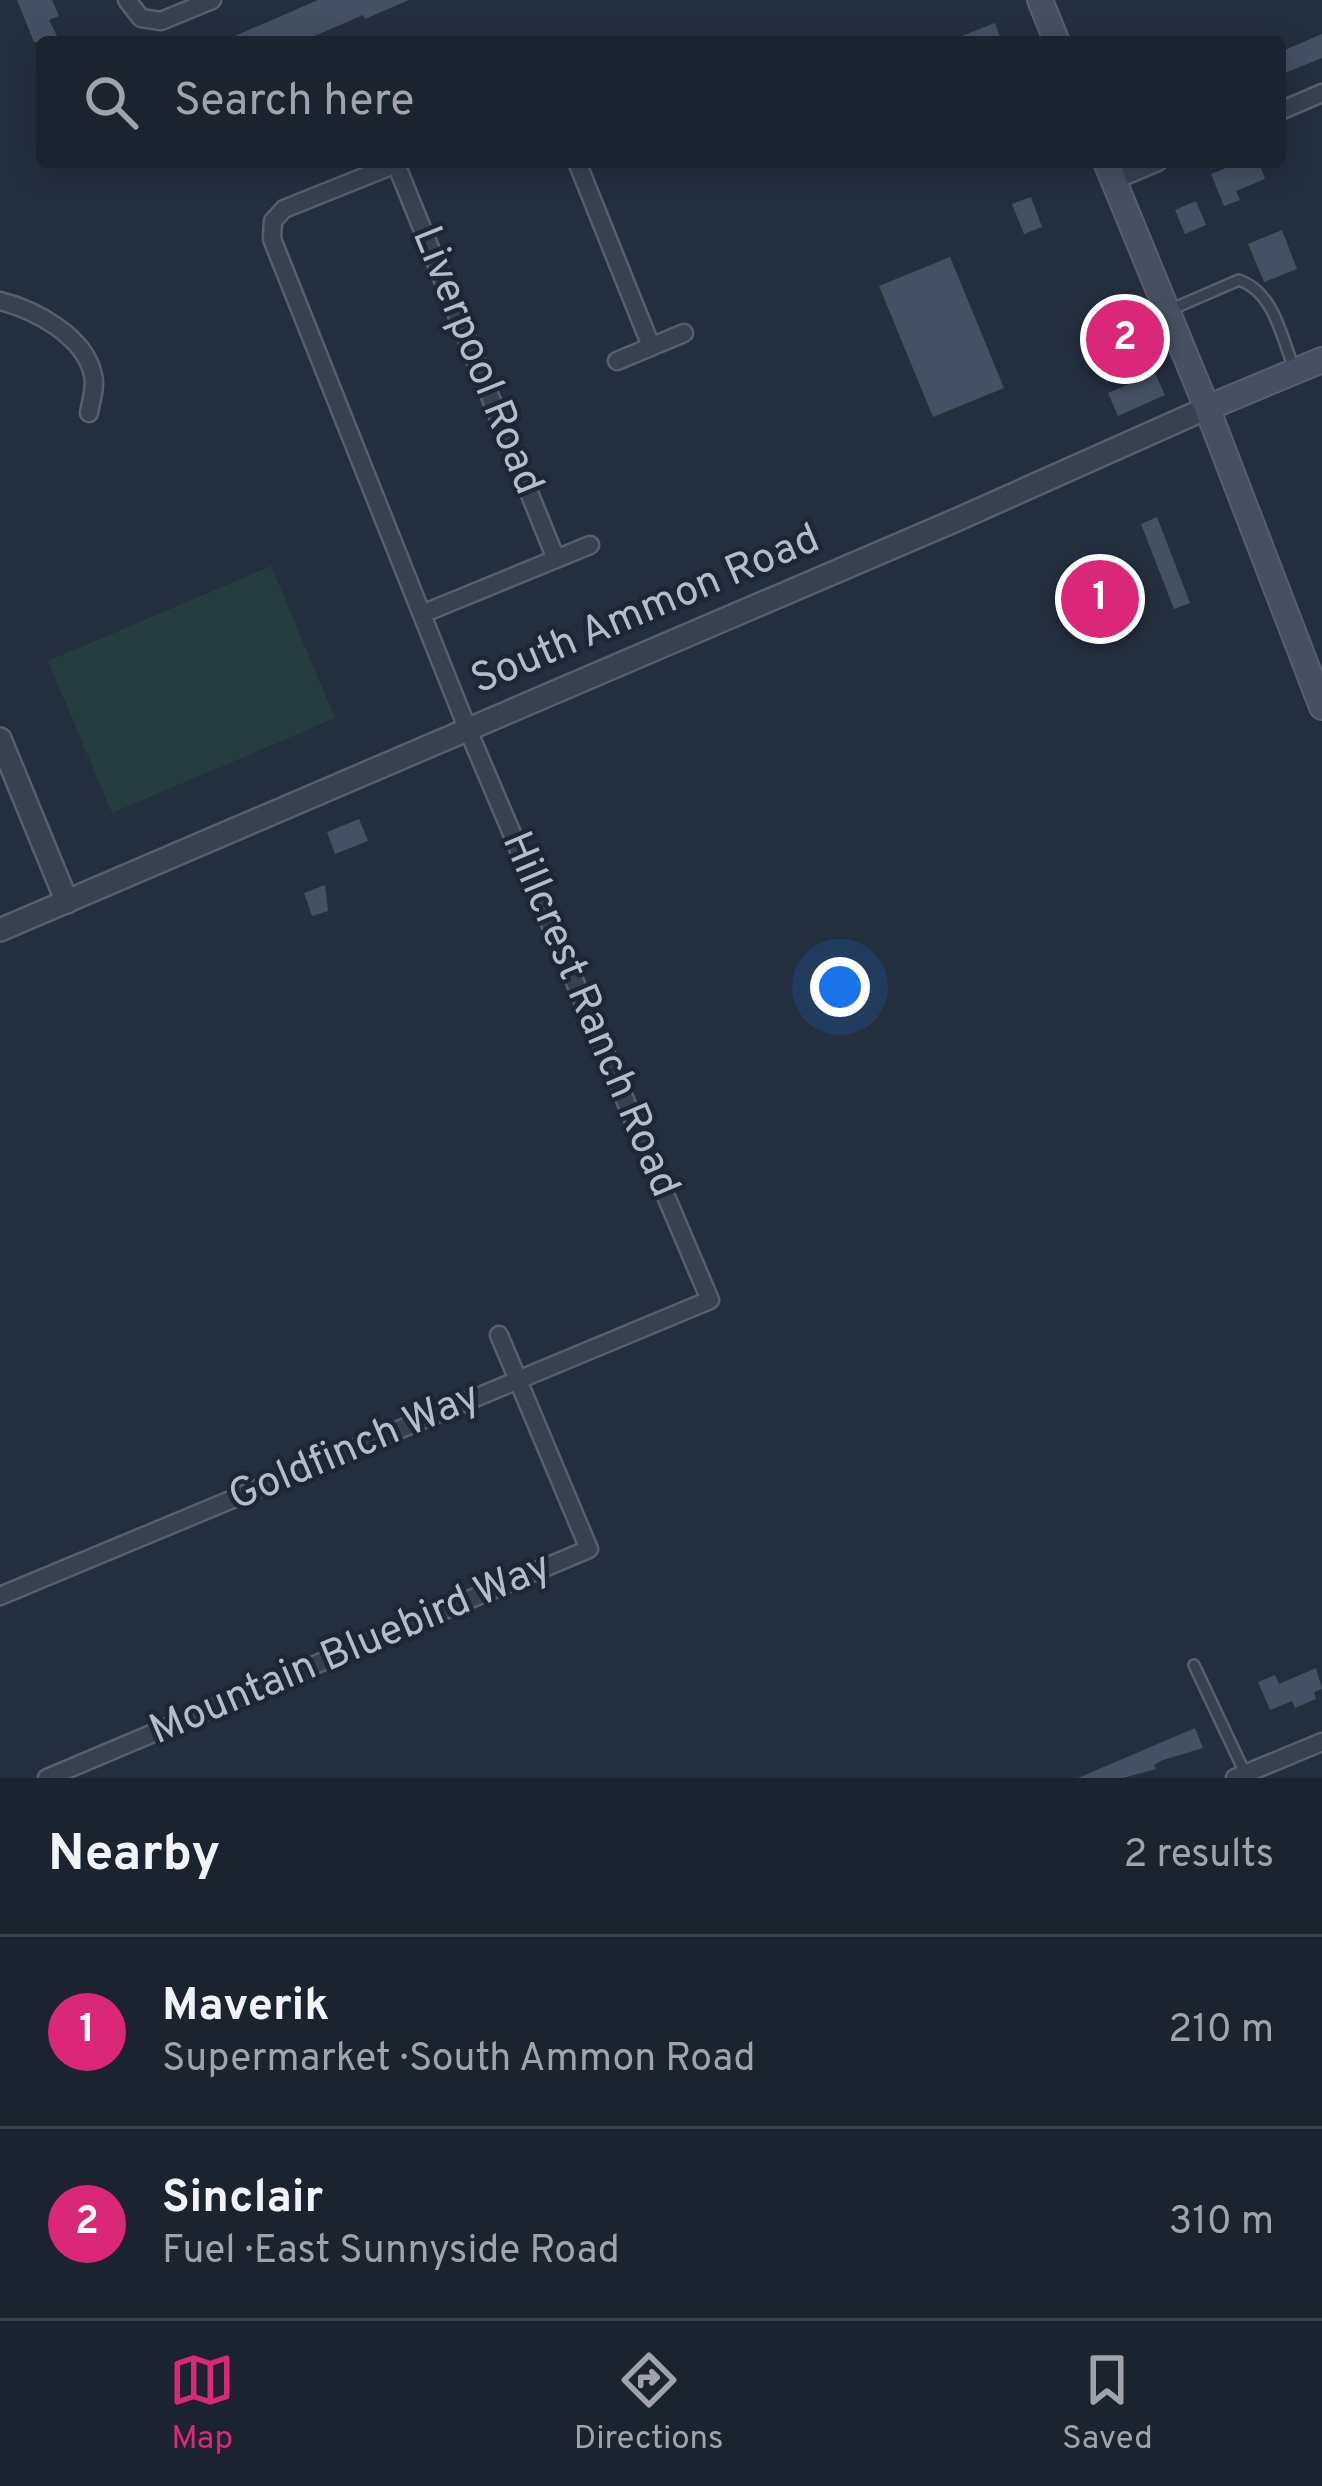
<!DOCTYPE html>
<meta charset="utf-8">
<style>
body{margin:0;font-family:Overpass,sans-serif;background:#242b36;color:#f1f3f6}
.you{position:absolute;left:840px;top:987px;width:42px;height:42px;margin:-30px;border:9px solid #fff;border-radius:50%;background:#1a73e8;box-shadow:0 0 0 18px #1a73e833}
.badge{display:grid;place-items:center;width:78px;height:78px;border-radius:50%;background:#db2777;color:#fff;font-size:39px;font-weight:700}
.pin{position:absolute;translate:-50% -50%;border:6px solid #fff;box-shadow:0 3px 12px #0006}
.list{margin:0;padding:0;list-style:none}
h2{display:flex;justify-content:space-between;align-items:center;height:156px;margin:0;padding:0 48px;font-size:51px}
h2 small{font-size:39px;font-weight:400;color:#a0a4aa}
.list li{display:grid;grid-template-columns:78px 1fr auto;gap:36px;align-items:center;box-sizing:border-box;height:192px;padding:0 48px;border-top:3px solid #39404a}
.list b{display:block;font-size:45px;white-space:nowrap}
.list p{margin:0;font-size:39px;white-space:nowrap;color:#a0a4aa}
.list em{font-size:39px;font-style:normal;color:#a0a4aa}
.icon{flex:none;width:66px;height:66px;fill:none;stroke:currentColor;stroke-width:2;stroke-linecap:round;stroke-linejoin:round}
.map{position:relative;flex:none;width:1322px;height:1778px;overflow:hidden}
.search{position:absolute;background:#1b232e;box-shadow:0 6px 30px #0003;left:36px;right:36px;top:36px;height:132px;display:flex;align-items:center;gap:30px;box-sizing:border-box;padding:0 42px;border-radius:12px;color:#a0a4aa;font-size:45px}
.sheet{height:540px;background:#1b232e}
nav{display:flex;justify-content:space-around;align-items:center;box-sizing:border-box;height:168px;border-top:3px solid #39404a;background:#1b232e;font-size:33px;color:#a0a4aa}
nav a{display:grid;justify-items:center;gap:6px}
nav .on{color:#db2777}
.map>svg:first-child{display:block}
.green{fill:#263c3f}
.building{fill:#455162}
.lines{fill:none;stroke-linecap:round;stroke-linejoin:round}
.service-casing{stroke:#565f6c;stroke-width:14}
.minor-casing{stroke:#565f6c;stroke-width:21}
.tertiary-casing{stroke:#565f6c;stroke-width:26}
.secondary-casing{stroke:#565f6c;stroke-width:28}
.service{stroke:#38414e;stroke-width:9}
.minor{stroke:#38414e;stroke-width:16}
.tertiary{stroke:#38414e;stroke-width:21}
.secondary{stroke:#465061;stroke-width:24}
.labels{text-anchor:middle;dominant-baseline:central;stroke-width:9;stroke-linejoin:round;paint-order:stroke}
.street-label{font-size:42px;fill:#b4bcc9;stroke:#1d2633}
</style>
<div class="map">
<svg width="1322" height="1778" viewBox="0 0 1322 1778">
<rect width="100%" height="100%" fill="#242f3e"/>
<polygon class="green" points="271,566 335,718 112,813 48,661"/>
<g class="building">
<polygon points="17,0 52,0 59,16 49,20 60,42 34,42"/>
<polygon points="318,0 409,0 365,19 363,15 301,42 221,42"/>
<polygon points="995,23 1002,42 949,42 949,41"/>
<polygon points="1322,34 1322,58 1280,75 1280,52"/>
<polygon points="1241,162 1259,162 1265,179 1236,191 1240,200 1224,206 1211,174"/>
<polygon points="1031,197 1042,227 1024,234 1012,204"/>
<polygon points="1196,201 1206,225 1185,234 1175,210"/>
<polygon points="1282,230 1297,269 1264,282 1248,244"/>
<polygon points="950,257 1004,388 933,417 879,286"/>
<polygon points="1144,323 1150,339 1106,357 1100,341"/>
<polygon points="1155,373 1165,395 1118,416 1108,393"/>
<polygon points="1157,517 1190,603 1174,609 1141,524"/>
<polygon points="1101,562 1125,623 1094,636 1072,580 1085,575 1083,569"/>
<polygon points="359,819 368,841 335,854 327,832"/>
<polygon points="325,885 328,911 312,916 304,893"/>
<polygon points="1316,1668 1322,1689 1314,1692 1316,1699 1295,1708 1292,1701 1270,1710 1258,1682 1275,1675 1279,1684"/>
<polygon points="1195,1728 1203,1748 1163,1760 1154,1765 1156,1769 1123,1778 1078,1778"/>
</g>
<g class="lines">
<g class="service-casing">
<g id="service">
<path d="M1172 309 1239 280C1274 292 1281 336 1294 368"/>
<polyline points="1194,1665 1245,1773"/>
</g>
</g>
<g class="minor-casing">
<g id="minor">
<polyline points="127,0 141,18 161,21 212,0"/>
<polyline points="1280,111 1322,93"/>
<polyline points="577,162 651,346"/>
<polyline points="396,164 556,559"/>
<polyline points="1113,181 1158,162"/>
<path d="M0 301C35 310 85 336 93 375 96 387 91 401 89 413"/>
<polyline points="617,361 684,333"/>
<polyline points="422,614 590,545"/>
<polyline points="0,1596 710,1300 468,730 272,239 273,221 284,209 401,162"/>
<polyline points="47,1778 589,1549 499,1335"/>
<polyline points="1235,1778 1322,1742"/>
</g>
</g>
<g class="tertiary-casing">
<g id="tertiary">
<polyline points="0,739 67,902"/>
<polyline points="0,930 954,521 1207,408"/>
</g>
</g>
<g class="secondary-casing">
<g id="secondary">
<polyline points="1040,0 1057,42"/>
<polyline points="1106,162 1207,408 1322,707"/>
<polyline points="1207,408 1322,360"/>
</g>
</g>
<use href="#service" class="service"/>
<use href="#minor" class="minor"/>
<use href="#tertiary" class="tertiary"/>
<use href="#secondary" class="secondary"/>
</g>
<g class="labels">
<g class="street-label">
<text transform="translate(476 361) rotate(68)">Liverpool Road</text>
<text transform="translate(646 611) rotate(-23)">South Ammon Road</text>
<text transform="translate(589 1015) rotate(67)">Hillcrest Ranch Road</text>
<text transform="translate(355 1448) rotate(-23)">Goldfinch Way</text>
<text transform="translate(351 1650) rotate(-23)">Mountain Bluebird Way</text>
</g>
</g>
</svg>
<div class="you"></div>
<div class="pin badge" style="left:1100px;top:599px">1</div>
<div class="pin badge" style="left:1125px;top:339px">2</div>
<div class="search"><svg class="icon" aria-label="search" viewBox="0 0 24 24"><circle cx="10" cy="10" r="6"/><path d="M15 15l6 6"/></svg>Search here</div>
</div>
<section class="sheet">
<h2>Nearby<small>2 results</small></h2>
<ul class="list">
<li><span class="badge">1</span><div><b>Maverik</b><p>Supermarket · South Ammon Road</p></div><em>210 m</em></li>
<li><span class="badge">2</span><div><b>Sinclair</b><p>Fuel · East Sunnyside Road</p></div><em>310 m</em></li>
</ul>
</section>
<nav>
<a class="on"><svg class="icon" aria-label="map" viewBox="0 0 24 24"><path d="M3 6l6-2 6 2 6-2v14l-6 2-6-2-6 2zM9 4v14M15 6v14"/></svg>Map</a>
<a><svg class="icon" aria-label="directions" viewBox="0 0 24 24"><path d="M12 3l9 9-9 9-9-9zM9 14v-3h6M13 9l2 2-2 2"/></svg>Directions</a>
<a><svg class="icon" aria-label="saved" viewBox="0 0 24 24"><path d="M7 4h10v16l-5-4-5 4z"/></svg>Saved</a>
</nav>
